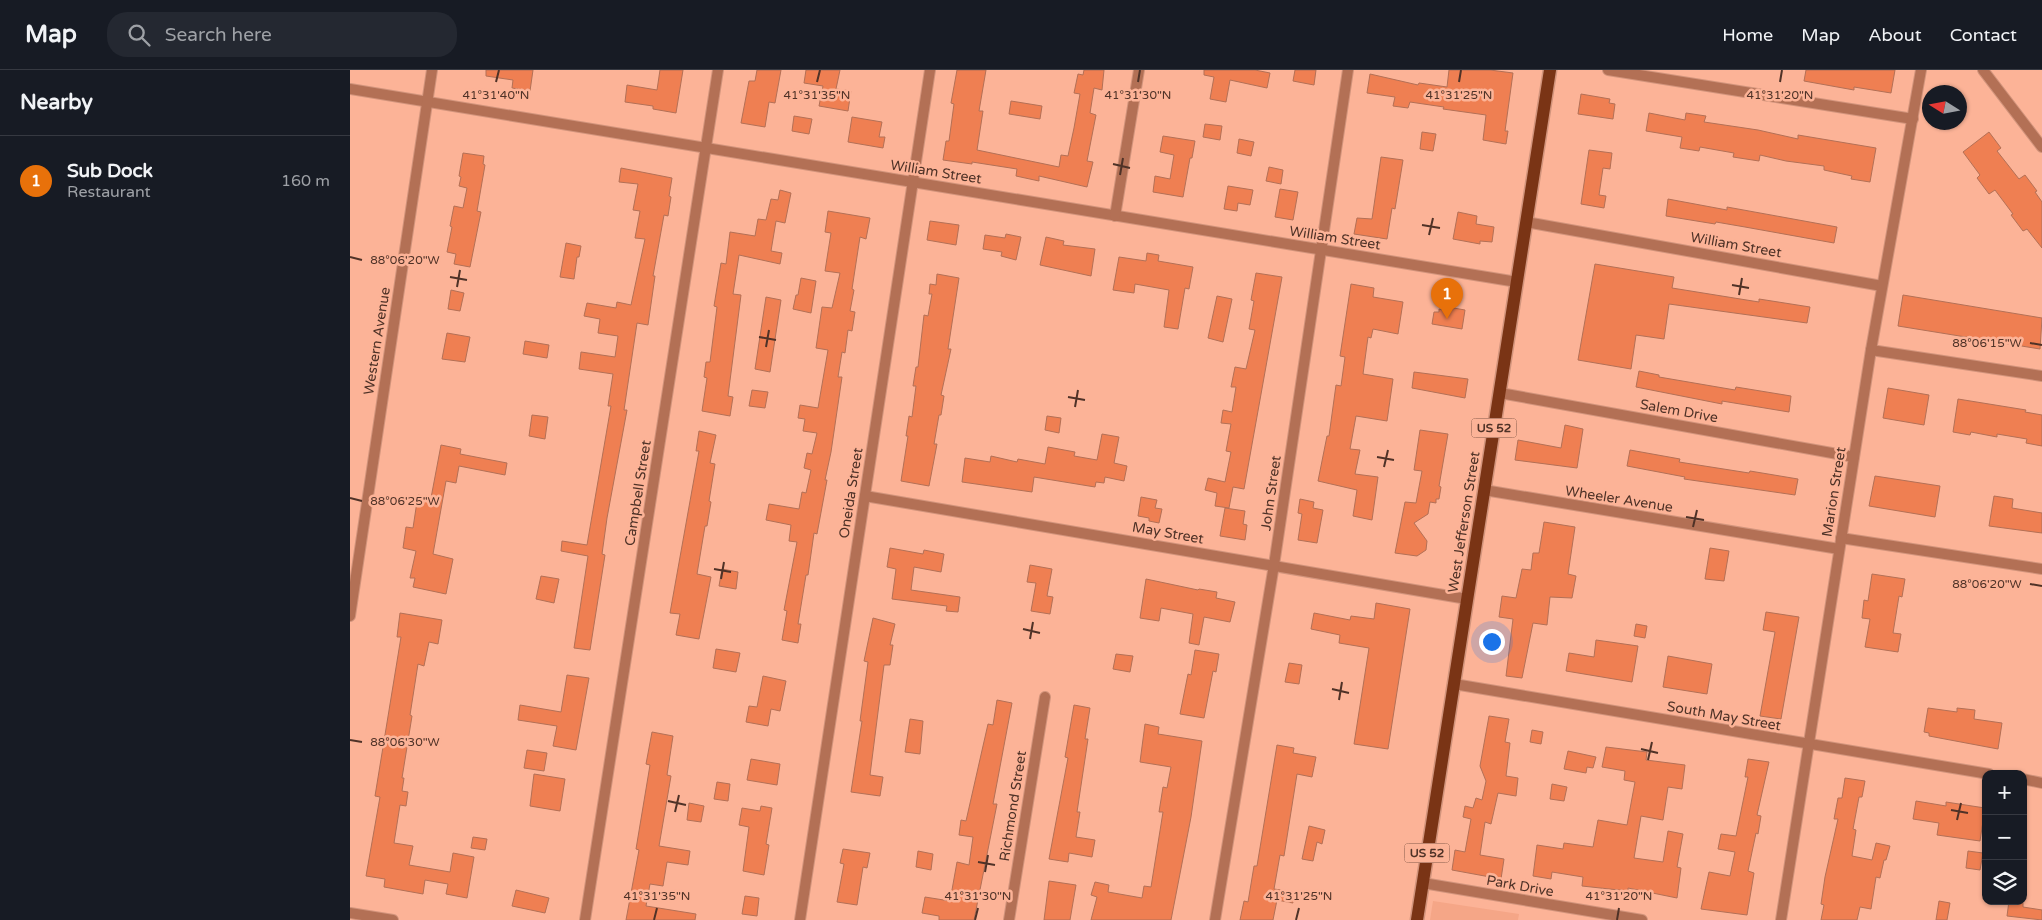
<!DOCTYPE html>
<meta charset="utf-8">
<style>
body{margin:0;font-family:"Varela Round",sans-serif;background:#242831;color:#f1f3f6}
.controls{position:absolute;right:15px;bottom:15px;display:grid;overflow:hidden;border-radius:10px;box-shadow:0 1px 4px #0004}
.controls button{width:45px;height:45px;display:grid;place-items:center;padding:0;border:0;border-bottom:1px solid #363941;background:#171b24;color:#f1f3f6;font:25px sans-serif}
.compass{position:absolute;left:1572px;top:15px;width:45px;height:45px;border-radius:50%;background:#171b24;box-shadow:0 1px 4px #0004;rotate:281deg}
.you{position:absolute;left:1141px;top:571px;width:18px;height:18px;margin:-12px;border:4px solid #fff;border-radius:50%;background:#1a73e8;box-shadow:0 0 0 8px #1a73e833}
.badge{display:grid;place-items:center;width:32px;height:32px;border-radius:50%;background:#94b2bd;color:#fff;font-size:16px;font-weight:700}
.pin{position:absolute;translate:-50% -41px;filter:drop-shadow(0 1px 2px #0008)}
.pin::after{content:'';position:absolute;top:26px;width:18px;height:15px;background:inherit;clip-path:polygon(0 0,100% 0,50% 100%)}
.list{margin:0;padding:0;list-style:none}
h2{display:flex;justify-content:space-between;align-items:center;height:65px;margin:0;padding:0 20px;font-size:21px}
h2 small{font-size:16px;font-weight:400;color:#9ea1a6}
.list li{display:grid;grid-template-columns:32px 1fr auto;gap:15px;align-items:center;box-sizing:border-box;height:90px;padding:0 20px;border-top:1px solid #363941}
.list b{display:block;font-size:19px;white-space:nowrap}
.list p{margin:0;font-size:16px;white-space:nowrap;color:#9ea1a6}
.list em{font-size:16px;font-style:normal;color:#9ea1a6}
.icon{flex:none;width:28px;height:28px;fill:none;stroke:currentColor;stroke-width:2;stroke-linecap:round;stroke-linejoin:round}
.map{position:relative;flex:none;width:1692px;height:850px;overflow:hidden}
header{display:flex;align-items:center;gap:30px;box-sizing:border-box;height:70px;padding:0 25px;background:#171b24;border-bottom:1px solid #363941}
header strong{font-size:24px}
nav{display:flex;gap:28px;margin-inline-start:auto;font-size:18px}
.search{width:350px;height:45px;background:#242831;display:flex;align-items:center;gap:12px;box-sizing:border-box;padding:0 18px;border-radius:20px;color:#9ea1a6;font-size:19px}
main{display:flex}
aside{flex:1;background:#171b24}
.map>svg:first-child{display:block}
.built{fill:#f5a687}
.building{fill:#ef7f52;stroke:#b37056}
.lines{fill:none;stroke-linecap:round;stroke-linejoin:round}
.minor-casing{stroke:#d2947c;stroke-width:12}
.tertiary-casing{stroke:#d2947c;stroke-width:12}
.primary-casing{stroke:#d2947c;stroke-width:15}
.minor{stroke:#b37055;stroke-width:10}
.tertiary{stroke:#b37055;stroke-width:10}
.primary{stroke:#7a3415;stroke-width:12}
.ticks{fill:none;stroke:#4f3227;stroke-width:2}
.labels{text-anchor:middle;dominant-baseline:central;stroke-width:5;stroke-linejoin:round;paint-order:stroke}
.shield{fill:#fcb397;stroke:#835949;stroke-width:1}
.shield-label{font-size:12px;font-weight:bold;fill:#4f3227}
.street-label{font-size:14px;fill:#4f3227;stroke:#fcb397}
.ticks-label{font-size:12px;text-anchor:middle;fill:#4f3227;stroke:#fcb397;stroke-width:5;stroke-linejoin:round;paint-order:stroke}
</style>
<header>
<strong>Map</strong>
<div class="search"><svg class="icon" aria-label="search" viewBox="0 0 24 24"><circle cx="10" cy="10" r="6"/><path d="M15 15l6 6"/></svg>Search here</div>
<nav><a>Home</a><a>Map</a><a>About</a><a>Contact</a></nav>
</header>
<main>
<aside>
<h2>Nearby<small></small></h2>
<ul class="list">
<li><span class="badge" style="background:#e8710a">1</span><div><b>Sub Dock</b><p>Restaurant</p></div><em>160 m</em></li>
</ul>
</aside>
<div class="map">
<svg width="1692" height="850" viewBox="0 0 1692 850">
<rect width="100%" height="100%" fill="#fcb397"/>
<polygon class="built" points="1083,831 1169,844 1168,850 1080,850"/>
<g class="building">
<polygon points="136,0 183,0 180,21 162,18 163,10 136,6"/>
<polygon points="310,0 333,0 326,43 303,39 303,36 275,32 277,15 307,20"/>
<polygon points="407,0 431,0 425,33 419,32 415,57 391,53 399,11 405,11"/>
<polygon points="456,0 490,0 486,19 501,21 498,41 469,36 473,16 454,13"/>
<polygon points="607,0 636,0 629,41 633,41 627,80 709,97 711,85 718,86 724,58 730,24 724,23 728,4 733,5 734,0 754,0 752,20 744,18 740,43 746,45 737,91 743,92 737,117 689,106 689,111 666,106 667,99 622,92 622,94 593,90 596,71 599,71 604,34 601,33"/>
<polygon points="854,0 905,0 920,3 917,18 880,10 876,32 860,29 864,7 854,5"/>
<polygon points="945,0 966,0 964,15 943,11"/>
<polygon points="1099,0 1140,0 1163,3 1155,61 1158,61 1156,74 1133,70 1136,45 1093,39 1094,37 1060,32 1058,38 1043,36 1045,27 1017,23 1020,4 1068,15 1069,13 1097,17"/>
<polygon points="1456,0 1545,0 1541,23 1504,17 1504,20 1454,11"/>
<polygon points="1231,24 1260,29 1259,33 1265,34 1263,49 1228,44"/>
<polygon points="661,31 692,36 690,49 659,44"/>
<polygon points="1299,43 1335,50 1336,43 1356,46 1354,52 1408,60 1448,69 1448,65 1526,78 1520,112 1501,109 1502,106 1474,100 1474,96 1436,91 1410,85 1409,91 1383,87 1384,83 1350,77 1349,81 1330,78 1332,67 1296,61"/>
<polygon points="444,46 462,49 459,64 442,61"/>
<polygon points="502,47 532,52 529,67 535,67 533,78 498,72"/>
<polygon points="855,54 872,56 870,70 853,67"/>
<polygon points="1072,62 1086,64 1083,81 1070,79"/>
<polygon points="1639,62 1651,78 1647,81 1669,109 1675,105 1687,121 1685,122 1692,132 1692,178 1677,159 1673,161 1661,145 1663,144 1645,120 1639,124 1627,108 1630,105 1613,82"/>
<polygon points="813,66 845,71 842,88 840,88 833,127 803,122 805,106 820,109 824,85 810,82"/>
<polygon points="889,69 904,72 901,86 887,83"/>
<polygon points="1239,80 1262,83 1260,99 1253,98 1249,125 1256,126 1254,138 1231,134"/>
<polygon points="113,83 134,86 133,94 135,95 127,141 131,142 120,197 104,194 106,184 97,182 102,157 100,156 104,136 113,138 117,118 109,116 111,107 109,106"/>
<polygon points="1031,87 1053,90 1045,139 1042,138 1037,169 1004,164 1007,148 1022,149"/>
<polygon points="919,97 933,100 931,114 916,111"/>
<polygon points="271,98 322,108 319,126 321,127 318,146 314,145 303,206 305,206 298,255 287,253 274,340 277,340 257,448 252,484 255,485 240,580 224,578 238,486 211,481 212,471 237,475 261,336 258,336 263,304 229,299 231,282 265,287 268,266 248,263 250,249 234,246 237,233 266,238 267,232 281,235 295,169 285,168 290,141 283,140 288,114 269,112"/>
<polygon points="878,116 903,120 900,135 888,133 887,141 874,139"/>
<polygon points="930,119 948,122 943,150 925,147"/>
<polygon points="430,120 441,123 435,153 426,151 421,181 432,183 430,194 389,185 383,224 391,225 378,326 383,327 380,346 352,341 357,308 354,307 356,292 360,292 367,237 364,236 371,193 376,194 380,162 405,166 408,149 416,150 421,129 428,130"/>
<polygon points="1318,129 1377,140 1377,137 1487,157 1484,173 1395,157 1366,152 1365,154 1316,146"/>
<polygon points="478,141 520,148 516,169 510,167 502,219 504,220 500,241 505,242 502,261 498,260 495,283 492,282 488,307 492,307 481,382 475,410 477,410 467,464 464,463 458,505 456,505 448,554 451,554 448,573 432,570 437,541 434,540 447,472 439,471 441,455 416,450 419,434 449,439 452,422 456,423 461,400 454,398 457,383 462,384 467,363 453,361 455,349 448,348 450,335 468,338 478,280 466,278 472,237 482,238 490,203 475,201 481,163 475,162"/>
<polygon points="1108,142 1127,146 1126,154 1144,157 1142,172 1130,171 1130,174 1103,169"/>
<polygon points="580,151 609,155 606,175 577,170"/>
<polygon points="656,164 671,167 666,190 651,186 652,182 633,179 635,165 655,168"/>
<polygon points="696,167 714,171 713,175 745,179 741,206 690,195"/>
<polygon points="216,173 231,176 229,187 227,187 224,209 210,207"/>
<polygon points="797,183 809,185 808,191 843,197 839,219 835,218 828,259 814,257 819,220 785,214 784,223 763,220 769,187 796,191"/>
<polygon points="1245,194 1324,207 1322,218 1409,232 1409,229 1460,237 1457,253 1319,234 1314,269 1286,265 1281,299 1228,290"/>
<polygon points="906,203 932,207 894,419 883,417 879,438 865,436 867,423 855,420 858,408 875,412 881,382 876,381 881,354 871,353 873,340 882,342 886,317 881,317 885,297 896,299 905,260 899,259 904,231 901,230"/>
<polygon points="587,204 609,208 598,279 601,279 591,325 594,326 591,345 589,345 584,374 587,374 579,416 551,411 558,366 556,366 559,346 562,347 566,316 563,316 566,297 568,297 574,245 578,246 582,224 579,224 580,214 586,215"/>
<polygon points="451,208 466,211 461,243 443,239 446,225 448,225"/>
<polygon points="1001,214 1024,218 1023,227 1053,232 1048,264 1023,259 1021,268 1018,267 1013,304 1043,309 1037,351 1006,346 1000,379 1010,380 1005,404 1028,407 1022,450 1003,446 1007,420 968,411 977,366 979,366 986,315 991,316 995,287 990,286"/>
<polygon points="101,220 114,223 110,241 98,239"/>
<polygon points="1553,225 1692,248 1690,279 1548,256"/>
<polygon points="867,226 882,229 873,272 858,268"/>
<polygon points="416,227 431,230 420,302 405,299"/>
<polygon points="1098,237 1115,240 1112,259 1082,254 1084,242 1089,242 1089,239 1097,241"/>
<polygon points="97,263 120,267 115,292 92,289"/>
<polygon points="175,271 199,275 197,288 173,284"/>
<polygon points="1289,301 1309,305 1309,307 1385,320 1386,317 1441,326 1439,342 1372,331 1372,334 1286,317"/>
<polygon points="1064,302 1118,309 1115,328 1062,318"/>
<polygon points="1538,318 1579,325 1574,355 1533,348"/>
<polygon points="402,320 418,322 415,338 399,336"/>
<polygon points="1608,329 1676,340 1675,342 1692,345 1692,376 1676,373 1677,369 1647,364 1647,367 1621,362 1620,365 1603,362"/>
<polygon points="182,345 198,347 195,369 179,366"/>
<polygon points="697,346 711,348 709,363 695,360"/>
<polygon points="1215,355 1233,359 1227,398 1165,390 1168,370 1211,378"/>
<polygon points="1070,360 1098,364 1089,416 1091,417 1089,429 1086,429 1086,433 1080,432 1078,444 1064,453 1077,471 1076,480 1067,486 1045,483 1055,432 1066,433 1072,401 1064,400"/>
<polygon points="349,361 366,365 360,393 365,394 359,431 361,432 357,456 355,456 347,504 361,507 349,569 326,565 330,544 320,543 349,381 346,381"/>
<polygon points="752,364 769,367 764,393 777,396 774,411 755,407 754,413 746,412 745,417 684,407 682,422 612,412 615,388 640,392 641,386 667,392 668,389 695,394 698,377 725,382 724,386 747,390"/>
<polygon points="91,375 111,379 110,384 157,393 155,405 109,396 106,413 96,411 83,484 103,489 96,524 63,517 65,508 60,508 66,481 53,478 56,457 63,458 68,425 81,428"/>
<polygon points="1280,380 1330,389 1329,392 1399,403 1400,401 1448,409 1445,425 1334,409 1335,407 1277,396"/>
<polygon points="1525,406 1590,416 1585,447 1519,436"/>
<polygon points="1644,426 1663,429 1662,438 1692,443 1692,463 1639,456"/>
<polygon points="791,427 807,430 805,438 812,439 809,453 799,451 799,448 788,446"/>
<polygon points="950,429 964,432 963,438 973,440 967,473 948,470 952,444 948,443"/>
<polygon points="875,438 895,441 893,454 897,455 895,470 870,466"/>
<polygon points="1194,452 1225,457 1218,504 1226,506 1222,528 1200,527 1197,555 1183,553 1172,608 1156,606 1163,549 1149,547 1152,526 1166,528 1172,499 1181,500 1183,483 1189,483"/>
<polygon points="540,478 573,484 574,480 594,484 591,502 564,497 561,520 610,527 608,542 596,541 597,536 542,529 546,499 537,497"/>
<polygon points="1360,478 1379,481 1374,511 1355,509"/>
<polygon points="680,495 702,499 697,526 703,527 700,544 681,541 686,513 677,512"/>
<polygon points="372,499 388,502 386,519 369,516"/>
<polygon points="1522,504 1555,509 1552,527 1549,526 1543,563 1551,564 1548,582 1515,577 1520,549 1512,548 1514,530 1518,531"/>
<polygon points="191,506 209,509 204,533 186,529"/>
<polygon points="796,509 848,520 849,519 867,522 866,528 885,532 880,552 854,547 849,575 839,573 843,544 811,538 809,551 790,548"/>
<polygon points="1026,533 1060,539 1038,679 1004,674 1019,578 989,573 990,565 961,559 964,543 1000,550 1001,546 1024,549"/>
<polygon points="1416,542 1449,547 1431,649 1410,646 1425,562 1413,560"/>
<polygon points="50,543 92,550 88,574 79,572 74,596 68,594 60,645 62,646 52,708 54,708 52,721 58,722 56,736 50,735 44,773 63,776 59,795 100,802 103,783 124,787 117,828 96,824 98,814 75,810 73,824 34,817 35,809 16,806 30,727 25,726 51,567 47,567"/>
<polygon points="523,548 545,554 540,575 543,575 540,595 534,595 520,705 533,707 530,726 501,722 512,651 510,651 518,592 514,591"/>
<polygon points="1286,554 1297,556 1295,568 1284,566"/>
<polygon points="1246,570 1288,576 1282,612 1216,601 1219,583 1244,587"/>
<polygon points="366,579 390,583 386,602 363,598"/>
<polygon points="845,580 869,584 866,602 863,601 854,648 830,644 838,604 841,605"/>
<polygon points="766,584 783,586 780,602 763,599"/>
<polygon points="1318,586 1362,594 1357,624 1313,617"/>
<polygon points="939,593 952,595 949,614 935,612"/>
<polygon points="217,605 239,608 226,680 203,676 207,656 168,650 170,635 211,642"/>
<polygon points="413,606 436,611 430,641 421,639 418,656 396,652 399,636 407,637"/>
<polygon points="647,630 662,633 643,734 647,734 624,850 589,850 589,846 572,843 575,827 600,831 607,792 619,795 623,767 609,765 611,750 616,751 638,654 643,655"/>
<polygon points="724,635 740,638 735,669 738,669 727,742 730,742 726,767 745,770 742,787 719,783 718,792 699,789 718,688 715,687"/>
<polygon points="1578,638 1607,642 1607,638 1625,640 1624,649 1652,653 1648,679 1579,666 1579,663 1574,662"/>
<polygon points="1139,646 1159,649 1155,672 1160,673 1156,706 1168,708 1166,726 1148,723 1141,754 1135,752 1130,785 1154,789 1151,809 1102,800 1105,780 1115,782 1121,749 1113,747 1115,736 1123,738 1126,728 1132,730 1136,711 1130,696"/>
<polygon points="560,649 573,651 570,684 555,682"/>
<polygon points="795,654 809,657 808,664 852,671 841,747 821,850 741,850 747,827 741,825 745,812 759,815 758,822 792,828 794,816 801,817 813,742 809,742 813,717 817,718 821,697 790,692"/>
<polygon points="1182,660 1193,662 1191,674 1180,672"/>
<polygon points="302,662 323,666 317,705 321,706 309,776 340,781 338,795 317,792 313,816 300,814 296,836 346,844 345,850 276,850 289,780 286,779 300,695 296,694"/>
<polygon points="927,675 944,678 943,683 966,687 962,707 947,704 934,786 930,785 924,819 944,822 943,833 927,830 923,850 890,850 894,831 898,832 904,796 907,796"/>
<polygon points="1256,677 1297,682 1296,690 1335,695 1332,719 1318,717 1313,750 1291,746 1284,788 1313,792 1318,761 1333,764 1327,797 1331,798 1327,828 1278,818 1278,821 1232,816 1233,807 1202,802 1201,809 1183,806 1187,775 1213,779 1214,773 1243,777 1248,750 1277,755 1285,712 1274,710 1275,701 1252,697"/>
<polygon points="177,680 197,683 194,701 174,698"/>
<polygon points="1218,681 1246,687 1243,698 1237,697 1236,703 1214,699"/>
<polygon points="401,689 430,694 427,715 397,710"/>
<polygon points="1398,689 1419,692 1407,745 1411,746 1408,764 1406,763 1398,801 1404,803 1397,845 1351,839 1359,802 1380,806 1385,782 1368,779 1371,764 1386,766 1398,707 1395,707"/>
<polygon points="184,704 215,709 210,741 180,736"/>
<polygon points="1495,708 1515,711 1512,727 1509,727 1503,759 1506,760 1502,786 1522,790 1526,773 1540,776 1536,790 1534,790 1530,808 1526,807 1521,839 1510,837 1507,850 1471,850 1474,835 1471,834 1475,807 1488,749 1484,749 1488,728 1492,728"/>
<polygon points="367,712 380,714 378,731 364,729"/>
<polygon points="1202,714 1217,717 1214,731 1200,729"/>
<polygon points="1566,731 1596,736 1596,732 1635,738 1630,771 1587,765 1589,753 1563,749"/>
<polygon points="339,733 354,736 351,752 337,750"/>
<polygon points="411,736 422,738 416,774 419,775 414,805 393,801 399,757 389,755 392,738 410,741"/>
<polygon points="959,756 975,760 972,774 967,772 963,791 952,789"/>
<polygon points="123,767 137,769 135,780 121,778"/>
<polygon points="493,779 520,783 517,798 513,797 507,835 487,832 494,794 490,793"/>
<polygon points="568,781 583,784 581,800 566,797"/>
<polygon points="1618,781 1633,783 1630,800 1616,798"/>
<polygon points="699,811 726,815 720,850 694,850"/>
<polygon points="166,820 199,828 195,843 162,836"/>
<polygon points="395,826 409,828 407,846 392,844"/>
<polygon points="1589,831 1600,833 1597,850 1586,850"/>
<polygon points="1659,831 1673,833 1673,837 1692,840 1692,850 1657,846"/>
</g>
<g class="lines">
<g class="minor-casing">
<g id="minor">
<polyline points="1258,0 1563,49"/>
<polyline points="1633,0 1692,77"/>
<polyline points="0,19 1167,212"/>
<polyline points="765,146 789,0"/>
<polyline points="1176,152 1532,216"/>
<polyline points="1521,280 1692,306"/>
<polyline points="1150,323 1504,387"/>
<polyline points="515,426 1117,529"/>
<polyline points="1104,614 1639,704"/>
<polyline points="1673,709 1692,713"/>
<polyline points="1073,813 1292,850"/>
<polyline points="235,850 368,0"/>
<polyline points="450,850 580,0"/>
<polyline points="659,850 695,627"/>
<polyline points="865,850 924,495 998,0"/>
</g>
</g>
<g class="tertiary-casing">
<g id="tertiary">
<polyline points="1134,420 1489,479"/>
<polyline points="1491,468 1692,499"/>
<polyline points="0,546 82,0"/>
<polyline points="0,843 43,850"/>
<polyline points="1431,850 1521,280 1571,0"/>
</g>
</g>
<g class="primary-casing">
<polyline id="primary" points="1067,850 1200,0"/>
</g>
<use href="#minor" class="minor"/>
<use href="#tertiary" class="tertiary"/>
<use href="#primary" class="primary"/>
</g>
<path class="ticks" d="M146 12 149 0M467 12 470 0M788 12 790 0M1109 12 1111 0M1430 12 1432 0M763 94 780 98M770 105 773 88M1072 155 1090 158M1079 165 1083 148M0 187 12 190M100 207 117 210M1382 215 1399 218M107 217 110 200M1389 225 1392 208M409 267 426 270M1680 273 1692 275M416 277 419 260M718 327 735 330M725 337 728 320M1027 387 1044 390M1034 397 1038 380M0 428 12 431M1336 447 1354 450M1343 457 1347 440M364 499 381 502M371 509 374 492M1680 514 1692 516M673 559 690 563M680 569 683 552M982 619 999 623M989 630 992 612M0 670 12 672M1291 679 1308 683M1298 690 1302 672M318 731 336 735M1601 740 1618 743M325 742 329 725M1607 750 1611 733M628 792 645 795M635 802 638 785M304 850 307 838M625 850 628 838M946 850 949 838M1267 850 1269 838"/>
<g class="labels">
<g class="shield">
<rect x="1121.5" y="348.5" width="45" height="19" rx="4"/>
<rect x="1054.5" y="773.5" width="45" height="19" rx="4"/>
</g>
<g class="shield-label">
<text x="1144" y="358">US 52</text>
<text x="1077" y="783">US 52</text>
</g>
<g class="street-label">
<text transform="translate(586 102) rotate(9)">William Street</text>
<text transform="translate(985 168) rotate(9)">William Street</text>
<text transform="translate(1386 175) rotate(10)">William Street</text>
<text transform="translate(27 271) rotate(-81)">Western Avenue</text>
<text transform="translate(1329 341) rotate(10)">Salem Drive</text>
<text transform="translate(1484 422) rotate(-81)">Marion Street</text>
<text transform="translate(288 423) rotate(-81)">Campbell Street</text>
<text transform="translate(501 423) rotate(-81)">Oneida Street</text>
<text transform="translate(921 423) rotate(-82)">John Street</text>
<text transform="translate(1269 429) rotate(9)">Wheeler Avenue</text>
<text transform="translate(1114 452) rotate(-81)">West Jefferson Street</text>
<text transform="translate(818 463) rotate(10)">May Street</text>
<text transform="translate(1374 646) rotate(10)">South May Street</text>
<text transform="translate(663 736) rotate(-81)">Richmond Street</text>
<text transform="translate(1170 816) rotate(10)">Park Drive</text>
</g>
</g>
<g class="ticks-label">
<text x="146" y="29">41°31'40"N</text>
<text x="467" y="29">41°31'35"N</text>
<text x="788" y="29">41°31'30"N</text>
<text x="1109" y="29">41°31'25"N</text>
<text x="1430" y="29">41°31'20"N</text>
<text x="55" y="194">88°06'20"W</text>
<text x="1637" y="277">88°06'15"W</text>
<text x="55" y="435">88°06'25"W</text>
<text x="1637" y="518">88°06'20"W</text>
<text x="55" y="676">88°06'30"W</text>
<text x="307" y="830">41°31'35"N</text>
<text x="628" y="830">41°31'30"N</text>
<text x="949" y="830">41°31'25"N</text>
<text x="1269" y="830">41°31'20"N</text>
</g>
</svg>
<div class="controls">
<button>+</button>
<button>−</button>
<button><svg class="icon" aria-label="layers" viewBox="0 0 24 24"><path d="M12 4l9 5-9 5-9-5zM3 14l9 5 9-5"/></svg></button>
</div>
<svg class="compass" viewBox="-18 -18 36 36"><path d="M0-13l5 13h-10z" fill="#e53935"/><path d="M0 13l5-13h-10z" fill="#9ea1a6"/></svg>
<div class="you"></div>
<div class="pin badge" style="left:1097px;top:249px;background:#e8710a">1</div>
</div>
</main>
